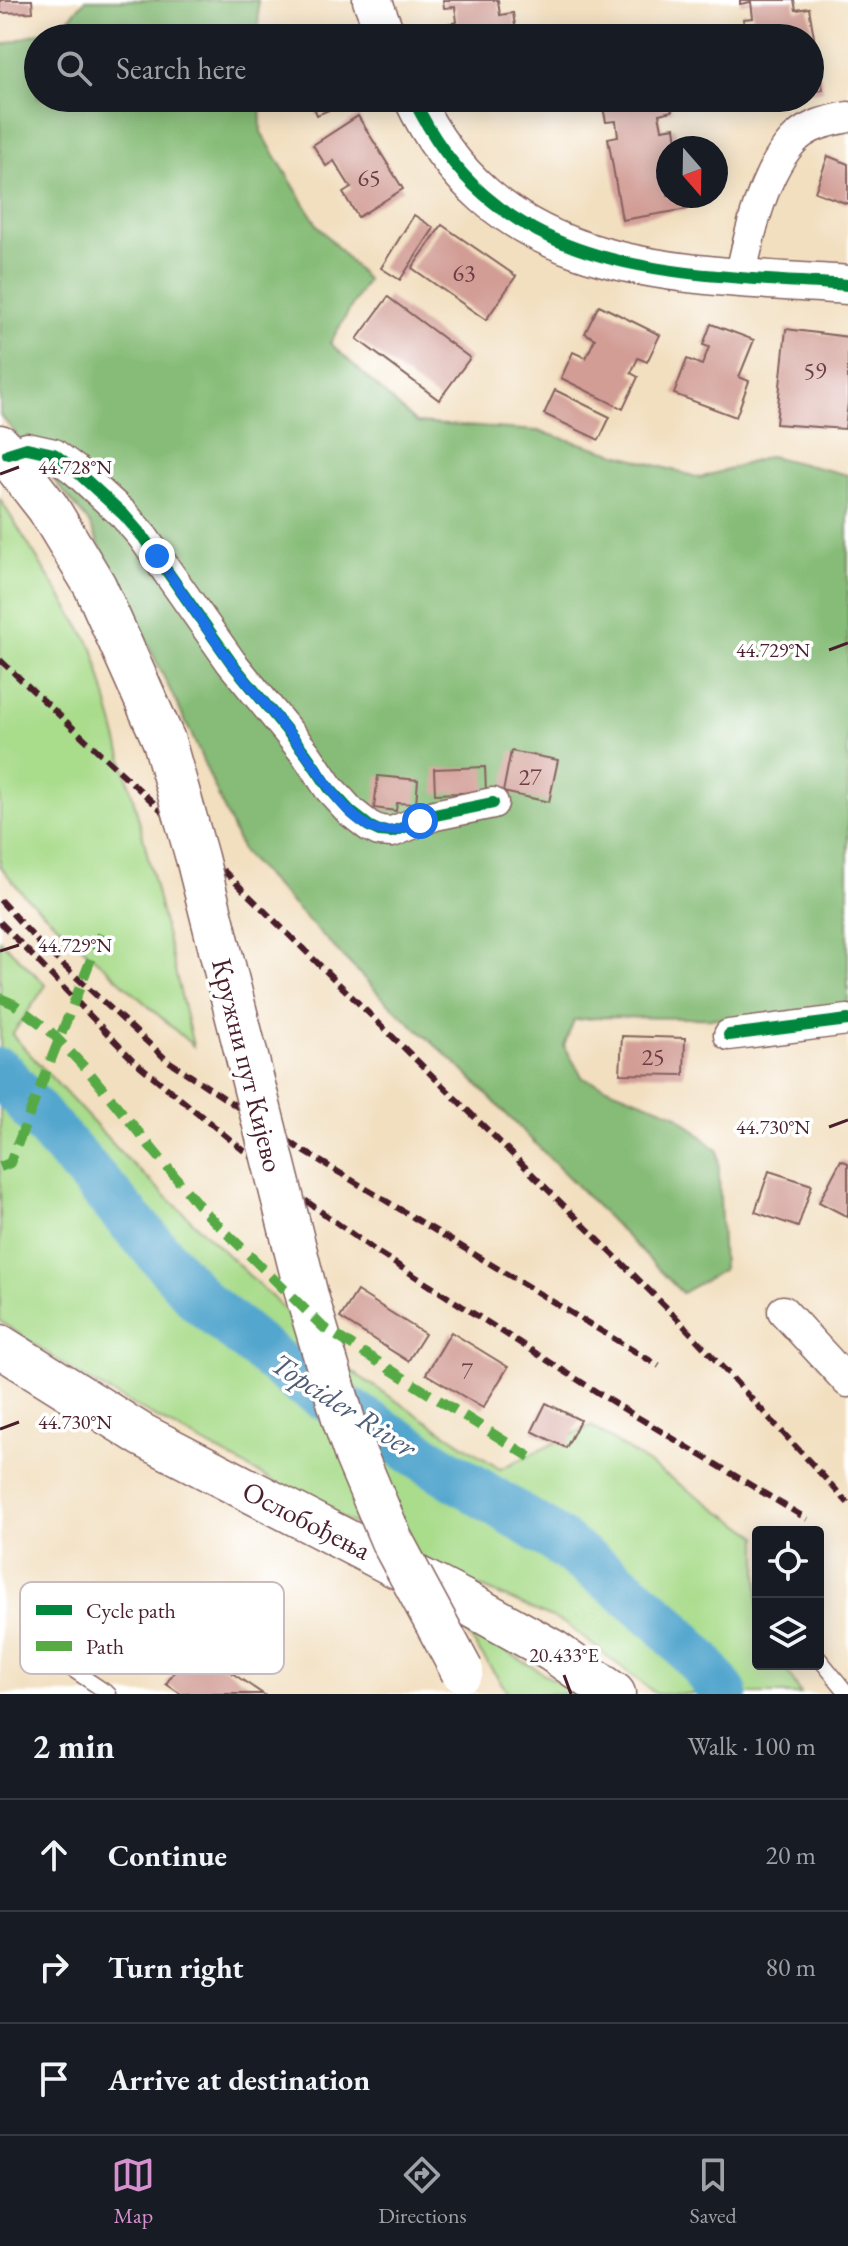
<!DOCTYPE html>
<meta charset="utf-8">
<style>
body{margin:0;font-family:"EB Garamond",serif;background:#242831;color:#f1f3f6}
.controls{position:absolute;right:24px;bottom:24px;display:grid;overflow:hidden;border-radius:8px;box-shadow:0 4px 20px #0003}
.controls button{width:72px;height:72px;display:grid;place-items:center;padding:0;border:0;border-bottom:2px solid #363941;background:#171b24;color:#f1f3f6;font:40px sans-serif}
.compass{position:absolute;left:656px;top:136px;width:72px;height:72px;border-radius:50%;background:#171b24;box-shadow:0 4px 20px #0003;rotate:160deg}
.stop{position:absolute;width:24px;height:24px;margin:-18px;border:6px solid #1a73e8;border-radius:50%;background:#fff}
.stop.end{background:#1a73e8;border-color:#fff;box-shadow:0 2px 8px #0008}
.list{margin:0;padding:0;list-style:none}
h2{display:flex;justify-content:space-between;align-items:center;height:104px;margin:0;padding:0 32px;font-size:34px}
h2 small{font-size:26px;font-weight:400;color:#9ea1a6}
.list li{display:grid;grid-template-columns:52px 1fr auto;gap:24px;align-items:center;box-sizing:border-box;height:112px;padding:0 32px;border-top:2px solid #363941}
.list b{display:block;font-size:30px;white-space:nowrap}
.list em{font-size:26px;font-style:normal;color:#9ea1a6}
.icon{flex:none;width:44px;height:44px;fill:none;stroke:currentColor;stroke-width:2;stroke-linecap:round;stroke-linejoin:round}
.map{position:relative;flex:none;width:848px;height:1694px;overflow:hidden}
.search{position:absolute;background:#171b24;box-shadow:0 4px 20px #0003;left:24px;right:24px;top:24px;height:88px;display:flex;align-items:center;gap:20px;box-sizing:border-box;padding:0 28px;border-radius:44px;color:#9ea1a6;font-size:30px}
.sheet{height:440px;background:#171b24}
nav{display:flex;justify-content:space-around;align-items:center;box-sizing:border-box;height:112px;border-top:2px solid #363941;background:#171b24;font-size:22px;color:#9ea1a6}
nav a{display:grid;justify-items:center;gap:4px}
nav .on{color:#d690ce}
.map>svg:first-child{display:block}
.green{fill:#a9dc8b;stroke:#7a7e5b;stroke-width:2}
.forest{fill:#86bc77;stroke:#686e51;stroke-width:2}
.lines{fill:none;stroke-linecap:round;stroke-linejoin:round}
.river{stroke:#53a6ce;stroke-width:48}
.building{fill:#d29d95}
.service-casing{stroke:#85625f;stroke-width:17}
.minor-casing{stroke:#85625f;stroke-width:33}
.tertiary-casing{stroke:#85625f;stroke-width:41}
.secondary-casing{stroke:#85625f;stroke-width:45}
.service{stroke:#fff;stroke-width:14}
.minor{stroke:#fff;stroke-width:30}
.tertiary{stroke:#fff;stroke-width:38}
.secondary{stroke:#fff;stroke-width:42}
.rail{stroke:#4a1f2b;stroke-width:6;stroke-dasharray:12 6;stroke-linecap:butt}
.secondary-bridge-casing{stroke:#85625f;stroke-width:45;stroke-linecap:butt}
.secondary-bridge{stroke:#fff;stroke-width:42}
.quiet{stroke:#57aa44;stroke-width:10;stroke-dasharray:20 10;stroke-linecap:butt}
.cycleway-casing{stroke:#fff;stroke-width:17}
.cycleway{stroke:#00873e;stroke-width:12}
.route{stroke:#1a73e8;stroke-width:10}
.ticks{fill:none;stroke:#4a1f2b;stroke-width:3}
.labels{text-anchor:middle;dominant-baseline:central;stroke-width:7;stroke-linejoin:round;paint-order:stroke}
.number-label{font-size:24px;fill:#6c3e46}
.street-label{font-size:28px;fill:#4a1f2b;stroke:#fff}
.water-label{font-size:30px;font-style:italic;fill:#4e5c74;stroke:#fff}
.key{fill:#fff;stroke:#c9bcbf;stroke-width:2}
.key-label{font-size:22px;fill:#4a1f2b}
.ticks-label{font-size:20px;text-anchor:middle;fill:#4a1f2b;stroke:#fff;stroke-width:7;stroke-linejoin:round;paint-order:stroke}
</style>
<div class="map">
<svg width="848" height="1694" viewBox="0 0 848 1694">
<rect width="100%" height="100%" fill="#fff"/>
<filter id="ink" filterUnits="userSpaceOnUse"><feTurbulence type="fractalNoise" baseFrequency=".0125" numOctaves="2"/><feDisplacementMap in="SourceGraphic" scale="16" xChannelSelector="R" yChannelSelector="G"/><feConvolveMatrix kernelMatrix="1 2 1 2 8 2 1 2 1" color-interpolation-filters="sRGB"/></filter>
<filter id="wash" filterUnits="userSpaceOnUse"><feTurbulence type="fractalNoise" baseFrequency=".006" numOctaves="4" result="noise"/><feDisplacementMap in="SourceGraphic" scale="32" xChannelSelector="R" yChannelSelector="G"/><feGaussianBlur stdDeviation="1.8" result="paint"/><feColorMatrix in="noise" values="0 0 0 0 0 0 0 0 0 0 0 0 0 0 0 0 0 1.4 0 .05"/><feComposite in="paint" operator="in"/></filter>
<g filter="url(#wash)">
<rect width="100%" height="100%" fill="#f2dfc0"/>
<g class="green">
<polygon points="0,499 93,648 141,828 193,1046 24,895 0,866"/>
<polygon points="0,940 46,985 12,1035 125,1157 345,1367 500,1469 591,1426 758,1536 758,1664 783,1664 801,1694 656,1694 566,1624 477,1585 324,1509 87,1380 0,1321"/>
<polygon points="460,1623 577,1694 509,1694"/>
</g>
<polygon class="forest" points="85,0 258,0 259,38 38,38 38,98 260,98 261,132 318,226 367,280 330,343 416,423 538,431 700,478 770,456 848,475 848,1016 765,1019 608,1017 574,1020 564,1046 583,1078 676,1114 718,1151 723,1270 682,1293 464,1071 384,999 243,853 191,733 88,521 0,415 0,46 64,24"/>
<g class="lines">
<polyline class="river" points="0,1072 200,1300 297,1379 552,1537 619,1585 663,1622 700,1662 724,1694"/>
</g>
<g id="blocks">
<g class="building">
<polygon points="0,0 32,0 33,12 0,13"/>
<polygon points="443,0 498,0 500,15 513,13 517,38 449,38 447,24 457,22 456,14 455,7 444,8"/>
<polygon points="740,0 794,0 796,10 809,8 823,90 810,92 810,38 746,38 743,19 753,18 751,2 740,4"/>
<polygon points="310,98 352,98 353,100 317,115"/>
<polygon points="459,98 498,98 498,100 461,106"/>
<polygon points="601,98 669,98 672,111 659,114 662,129 675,127 678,148 668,148 668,196 686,196 688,209 622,220 608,138 618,136 617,129 616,121 606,122"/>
<polygon points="358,116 403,189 358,217 343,193 351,188 334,161 326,166 313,145"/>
<polygon points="828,156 848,164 848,204 815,192"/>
<polygon points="414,215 434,228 400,280 381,268"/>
<polygon points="442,225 516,276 486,320 412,268"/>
<polygon points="388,297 470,358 439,400 357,339"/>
<polygon points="599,305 660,335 647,362 638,358 631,373 638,377 623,409 561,378 573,352 586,358 595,339 585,333"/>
<polygon points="711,324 754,340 739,377 749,381 736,417 674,394 687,359 702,365 709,347 703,345"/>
<polygon points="786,329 848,337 848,403 845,429 776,424"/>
<polygon points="555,390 610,417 599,440 544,414"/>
<polygon points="511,751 558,760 549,802 503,792"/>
<polygon points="485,767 486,792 435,794 434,769"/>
<polygon points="378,776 418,780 416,804 397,803 396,811 374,808"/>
<polygon points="622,1036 685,1038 684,1075 620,1074"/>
<polygon points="841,1160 848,1163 848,1217 819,1202"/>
<polygon points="769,1171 812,1185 798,1227 755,1212"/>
<polygon points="357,1291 425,1334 408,1361 340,1318"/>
<polygon points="451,1332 508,1367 483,1408 426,1374"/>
<polygon points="546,1403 580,1420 566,1448 532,1431"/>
<polygon points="192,1646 263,1694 181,1694 166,1684"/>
</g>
</g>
</g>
<g filter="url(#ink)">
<use href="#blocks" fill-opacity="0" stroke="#85625f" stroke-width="2"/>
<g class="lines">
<g class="service-casing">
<g id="service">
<polyline points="818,1657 848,1694"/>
<polyline points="70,1668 109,1694"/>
</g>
</g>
<g class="minor-casing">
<g id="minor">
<path d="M740 278C749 235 764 168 797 137 812 124 830 121 848 117"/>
<polyline points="8,454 27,448 54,454 75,470 124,515 143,537 231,662 306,754 329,788 351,812 369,826 379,831 392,832 435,815 493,803"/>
<polyline points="729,1035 848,1020"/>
<polyline points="783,1311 848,1382"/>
</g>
</g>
<g class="tertiary-casing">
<g id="tertiary">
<polyline points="372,0 387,38"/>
<path d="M413 98C499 280 675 273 848 285"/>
</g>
</g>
<g class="secondary-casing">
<g id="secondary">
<polyline points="0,446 48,508 95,586 164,741"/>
<polyline points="0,1346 142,1435 465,1602 553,1651 614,1694"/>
</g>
</g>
<use href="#service" class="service"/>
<use href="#minor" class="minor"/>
<use href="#tertiary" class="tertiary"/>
<use href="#secondary" class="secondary"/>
<g class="rail">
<polyline points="0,660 172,820 507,1149 672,1313 848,1503"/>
<polyline points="0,900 39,943 167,1060 302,1150 659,1366"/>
<polyline points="0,922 133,1060 298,1195 377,1252 619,1406 807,1519"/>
</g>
<g class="secondary-bridge-casing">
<polyline id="secondary-bridge" points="164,741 197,858 308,1300 344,1421 356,1456 392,1541 462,1671"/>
</g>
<use href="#secondary-bridge" class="secondary-bridge"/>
<g class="quiet">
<polyline points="0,998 14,1004 49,1030 89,1072 200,1207 324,1328 530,1457"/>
<polyline points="0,1167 10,1163 101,934"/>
</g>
<g class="cycleway-casing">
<g id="cycleway">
<path d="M413 98C499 280 675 273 848 285"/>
<polyline points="8,454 27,448 54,454 75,470 124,515 143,537 231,662 306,754 329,788 351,812 369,826 379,831 392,832 435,815 493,803"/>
<polyline points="729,1035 848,1020"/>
</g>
</g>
<use href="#cycleway" class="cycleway"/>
</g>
</g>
<g class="lines" filter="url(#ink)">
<path class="route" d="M157 556C181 591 205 627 230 661 254 692 281 721 304 752 324 777 339 809 368 826 386 836 402 829 420 821"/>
</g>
<path class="ticks" d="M0 474 19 467M829 650 848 643M0 951 19 945M829 1127 848 1120M0 1429 19 1422M564 1675 571 1694"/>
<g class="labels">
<g class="number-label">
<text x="369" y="177">65</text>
<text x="464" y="272">63</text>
<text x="815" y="370">59</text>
<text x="530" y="776">27</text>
<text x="653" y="1056">25</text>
<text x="467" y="1370">7</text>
</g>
<g class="street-label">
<text transform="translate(248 1065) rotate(76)">Кружни пут Кијево</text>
<text transform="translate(307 1520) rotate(27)">Ослобођења</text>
</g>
<g class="water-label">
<text transform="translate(344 1405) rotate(33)">Topcider River</text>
</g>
</g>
<rect x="20" y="1582" width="264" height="92" rx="12" class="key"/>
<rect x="36" y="1605" width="36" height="10" fill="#00873e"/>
<rect x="36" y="1641" width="36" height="10" fill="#57aa44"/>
<g class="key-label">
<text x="86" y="1618">Cycle path</text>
<text x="86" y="1654">Path</text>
</g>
<g class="ticks-label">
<text x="75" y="474">44.728°N</text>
<text x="773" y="657">44.729°N</text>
<text x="75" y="952">44.729°N</text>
<text x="773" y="1134">44.730°N</text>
<text x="75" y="1429">44.730°N</text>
<text x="564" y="1662">20.433°E</text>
</g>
</svg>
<div class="controls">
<button><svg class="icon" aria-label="locate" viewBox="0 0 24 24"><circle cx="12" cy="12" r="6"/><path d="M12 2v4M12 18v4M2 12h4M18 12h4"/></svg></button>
<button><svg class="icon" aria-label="layers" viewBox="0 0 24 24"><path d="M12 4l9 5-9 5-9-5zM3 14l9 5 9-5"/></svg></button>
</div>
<svg class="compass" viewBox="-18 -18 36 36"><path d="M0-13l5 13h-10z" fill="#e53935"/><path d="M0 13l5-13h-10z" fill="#9ea1a6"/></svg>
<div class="stop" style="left:420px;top:821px"></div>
<div class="stop end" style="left:157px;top:556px"></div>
<div class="search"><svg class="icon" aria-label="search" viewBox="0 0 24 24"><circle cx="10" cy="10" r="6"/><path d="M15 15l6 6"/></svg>Search here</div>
</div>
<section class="sheet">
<h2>2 min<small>Walk · 100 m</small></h2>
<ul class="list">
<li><svg class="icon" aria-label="ahead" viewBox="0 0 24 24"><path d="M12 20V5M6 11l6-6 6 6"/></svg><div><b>Continue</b></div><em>20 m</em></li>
<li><svg class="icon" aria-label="right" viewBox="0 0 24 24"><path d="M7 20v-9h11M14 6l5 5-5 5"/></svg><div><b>Turn right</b></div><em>80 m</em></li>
<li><svg class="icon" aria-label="arrive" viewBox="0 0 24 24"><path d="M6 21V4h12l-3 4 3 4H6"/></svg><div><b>Arrive at destination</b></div></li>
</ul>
</section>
<nav>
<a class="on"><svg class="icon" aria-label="map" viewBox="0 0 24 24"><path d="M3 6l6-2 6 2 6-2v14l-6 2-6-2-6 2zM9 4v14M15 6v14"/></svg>Map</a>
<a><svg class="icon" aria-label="directions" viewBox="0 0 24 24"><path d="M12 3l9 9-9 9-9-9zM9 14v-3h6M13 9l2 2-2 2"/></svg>Directions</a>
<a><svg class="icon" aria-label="saved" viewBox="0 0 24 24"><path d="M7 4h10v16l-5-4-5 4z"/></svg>Saved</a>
</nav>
